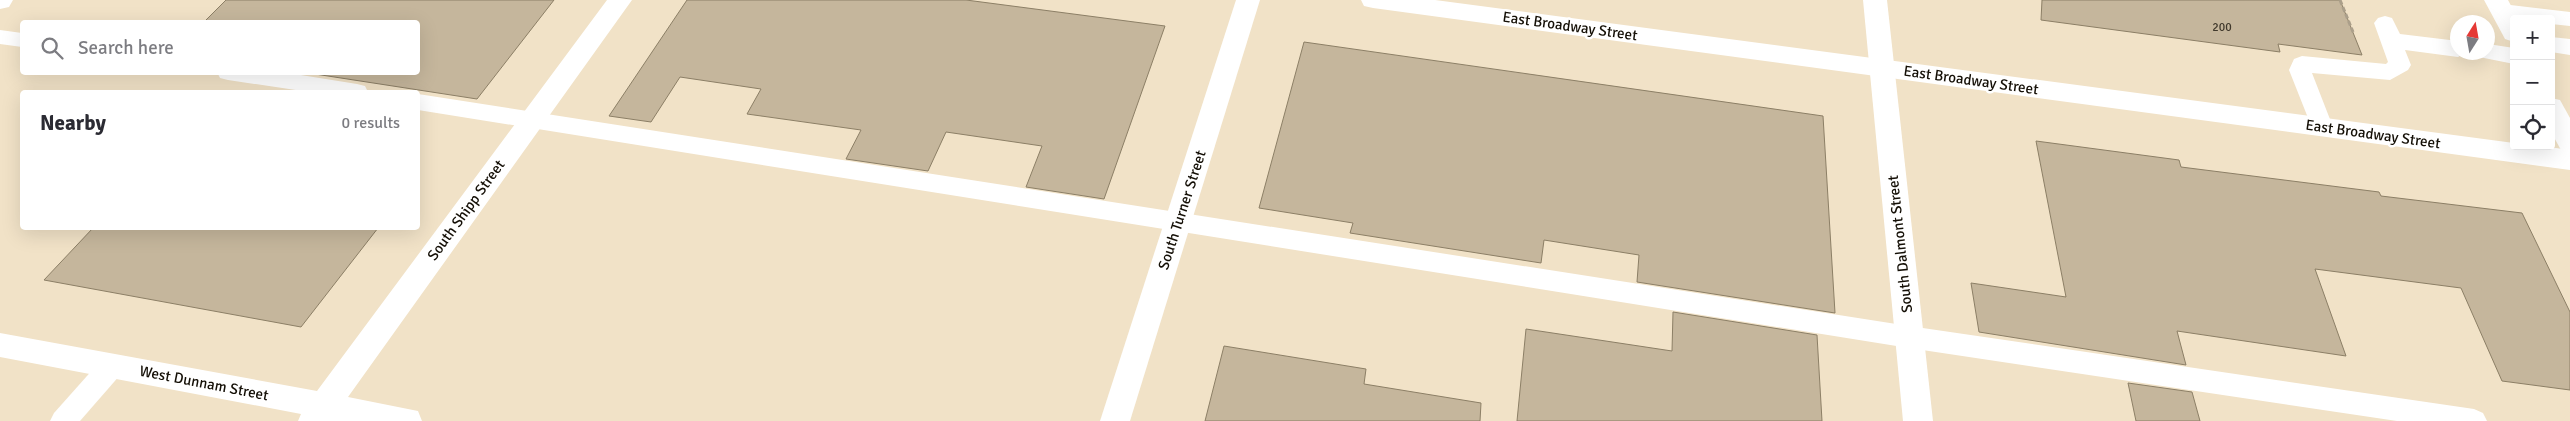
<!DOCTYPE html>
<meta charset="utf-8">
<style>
body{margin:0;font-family:Signika,sans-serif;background:#f7f7f7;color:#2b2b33}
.controls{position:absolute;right:15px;top:15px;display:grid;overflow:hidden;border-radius:5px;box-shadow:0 5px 20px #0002}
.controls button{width:45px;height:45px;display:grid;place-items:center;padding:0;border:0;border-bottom:1px solid #e1e1e2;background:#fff;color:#2b2b33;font:25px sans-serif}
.compass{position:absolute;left:2450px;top:15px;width:45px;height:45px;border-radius:50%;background:#fff;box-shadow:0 5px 20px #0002;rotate:11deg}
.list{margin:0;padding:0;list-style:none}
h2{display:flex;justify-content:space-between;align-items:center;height:65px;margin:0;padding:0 20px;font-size:21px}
h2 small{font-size:16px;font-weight:400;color:#7c7c81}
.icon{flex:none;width:28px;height:28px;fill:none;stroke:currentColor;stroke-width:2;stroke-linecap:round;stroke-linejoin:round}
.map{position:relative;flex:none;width:2570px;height:421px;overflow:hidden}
.search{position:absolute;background:#fff;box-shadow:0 5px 20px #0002;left:20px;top:20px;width:400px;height:55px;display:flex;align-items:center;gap:12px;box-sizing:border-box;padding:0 18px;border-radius:5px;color:#7c7c81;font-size:19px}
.panel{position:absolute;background:#fff;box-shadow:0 5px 20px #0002;left:20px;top:90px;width:400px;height:140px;border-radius:5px}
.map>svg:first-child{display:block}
.building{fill:#c5b69c;stroke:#8c7f66}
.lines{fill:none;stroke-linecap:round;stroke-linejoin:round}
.path{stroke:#ab9f8a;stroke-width:3;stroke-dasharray:5 2.5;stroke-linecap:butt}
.lane{fill:#fff;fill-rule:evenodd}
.street{fill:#fff;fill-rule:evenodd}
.secondary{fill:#fff;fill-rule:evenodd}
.labels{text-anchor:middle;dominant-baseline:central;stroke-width:5;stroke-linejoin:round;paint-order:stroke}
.number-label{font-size:12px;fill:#40392c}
.street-label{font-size:15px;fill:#140f06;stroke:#fff}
</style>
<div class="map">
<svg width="2570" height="421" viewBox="0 0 2570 421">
<rect width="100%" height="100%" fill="#f1e2c7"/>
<g class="building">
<polygon points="226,0 554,0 477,99 302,72 418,72 418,22 204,22"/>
<polygon points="687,0 966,0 1165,26 1104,199 1026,187 1042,146 946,132 928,171 846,159 861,130 747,114 761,89 680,77 651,122 609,116"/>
<polygon points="2042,0 2340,0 2362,55 2278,44 2280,52 2041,20"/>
<polygon points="1304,42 1823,116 1835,313 1637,282 1639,255 1544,240 1541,263 1350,233 1353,223 1259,208"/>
<polygon points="2036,141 2179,160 2181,167 2379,192 2381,196 2522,213 2570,312 2570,390 2502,381 2461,288 2315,269 2346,356 2177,331 2186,365 1979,332 1971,283 2066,297"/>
<polygon points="93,228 378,228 301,327 44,280"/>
<polygon points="1673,312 1817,335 1822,421 1517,421 1526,329 1672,351"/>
<polygon points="1224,346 1366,369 1364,384 1481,403 1480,421 1205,421"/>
<polygon points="2128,383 2192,392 2200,421 2136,421"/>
</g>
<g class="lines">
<polyline class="path" points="2340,0 2353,32"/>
<g class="lane">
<polygon points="2502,4 2570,12 2570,26 2551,24 2551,19 2514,20 2495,16 2492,11 2495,6"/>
<polygon points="2385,16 2392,18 2400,34 2458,41 2458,52 2467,52 2458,57 2405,50 2411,65 2408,70 2390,80 2312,73 2333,127 2330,133 2322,135 2314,133 2289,70 2294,59 2302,56 2386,64 2388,62 2374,23 2378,18"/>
<polygon points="0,30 22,33 22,47 0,44"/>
<polygon points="2551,37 2570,39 2570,55 2551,52"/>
<polygon points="2488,44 2514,48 2514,64 2479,57 2477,52 2488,52"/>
<polygon points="217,72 282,72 357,84 365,86 368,92 309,92 228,80 220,78"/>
<polygon points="418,94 1909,326 2474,409 2483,413 2487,421 2397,421 1909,348 418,110"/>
<polygon points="112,355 121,358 125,366 121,374 80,421 50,421 54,413 103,358"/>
</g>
<g class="street">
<polygon points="0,0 13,0 9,7 0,9"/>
<polygon points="607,0 632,0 348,397 418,411 422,421 298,421 301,414 0,357 0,333 317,391"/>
<polygon points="1863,0 1887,0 1933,421 1903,421"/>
<polygon points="2484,0 2508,0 2518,19 2514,19 2514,42 2505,39"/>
<polygon points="2551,98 2560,100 2570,118 2570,153 2561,150 2551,132"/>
</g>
<g class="secondary">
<polygon points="1236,0 1260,0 1130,421 1100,421"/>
<polygon points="1361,0 1435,0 2514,143 2514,146 2542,146 2570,150 2570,170 1373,8 1364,6"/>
</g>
</g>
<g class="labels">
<g class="number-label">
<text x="2222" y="27">200</text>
</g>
<g class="street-label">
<text transform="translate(1570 26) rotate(8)">East Broadway Street</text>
<text transform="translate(1971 80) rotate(8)">East Broadway Street</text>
<text transform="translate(2373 134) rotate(8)">East Broadway Street</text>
<text transform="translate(466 210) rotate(-54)">South Shipp Street</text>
<text transform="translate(1182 210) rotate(-72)">South Turner Street</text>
<text transform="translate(1900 244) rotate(-96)">South Dalmont Street</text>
<text transform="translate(204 383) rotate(11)">West Dunnam Street</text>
</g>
</g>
</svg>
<div class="controls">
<button>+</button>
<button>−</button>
<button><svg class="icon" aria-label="locate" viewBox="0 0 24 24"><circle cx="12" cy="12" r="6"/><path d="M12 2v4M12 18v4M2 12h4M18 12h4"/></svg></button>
</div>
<svg class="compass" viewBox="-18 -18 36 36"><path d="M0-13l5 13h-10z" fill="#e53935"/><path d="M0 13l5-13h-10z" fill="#7c7c81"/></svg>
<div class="search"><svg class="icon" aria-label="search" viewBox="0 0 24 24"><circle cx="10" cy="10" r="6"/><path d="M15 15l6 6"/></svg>Search here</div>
<section class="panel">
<h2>Nearby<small>0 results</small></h2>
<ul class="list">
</ul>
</section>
</div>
